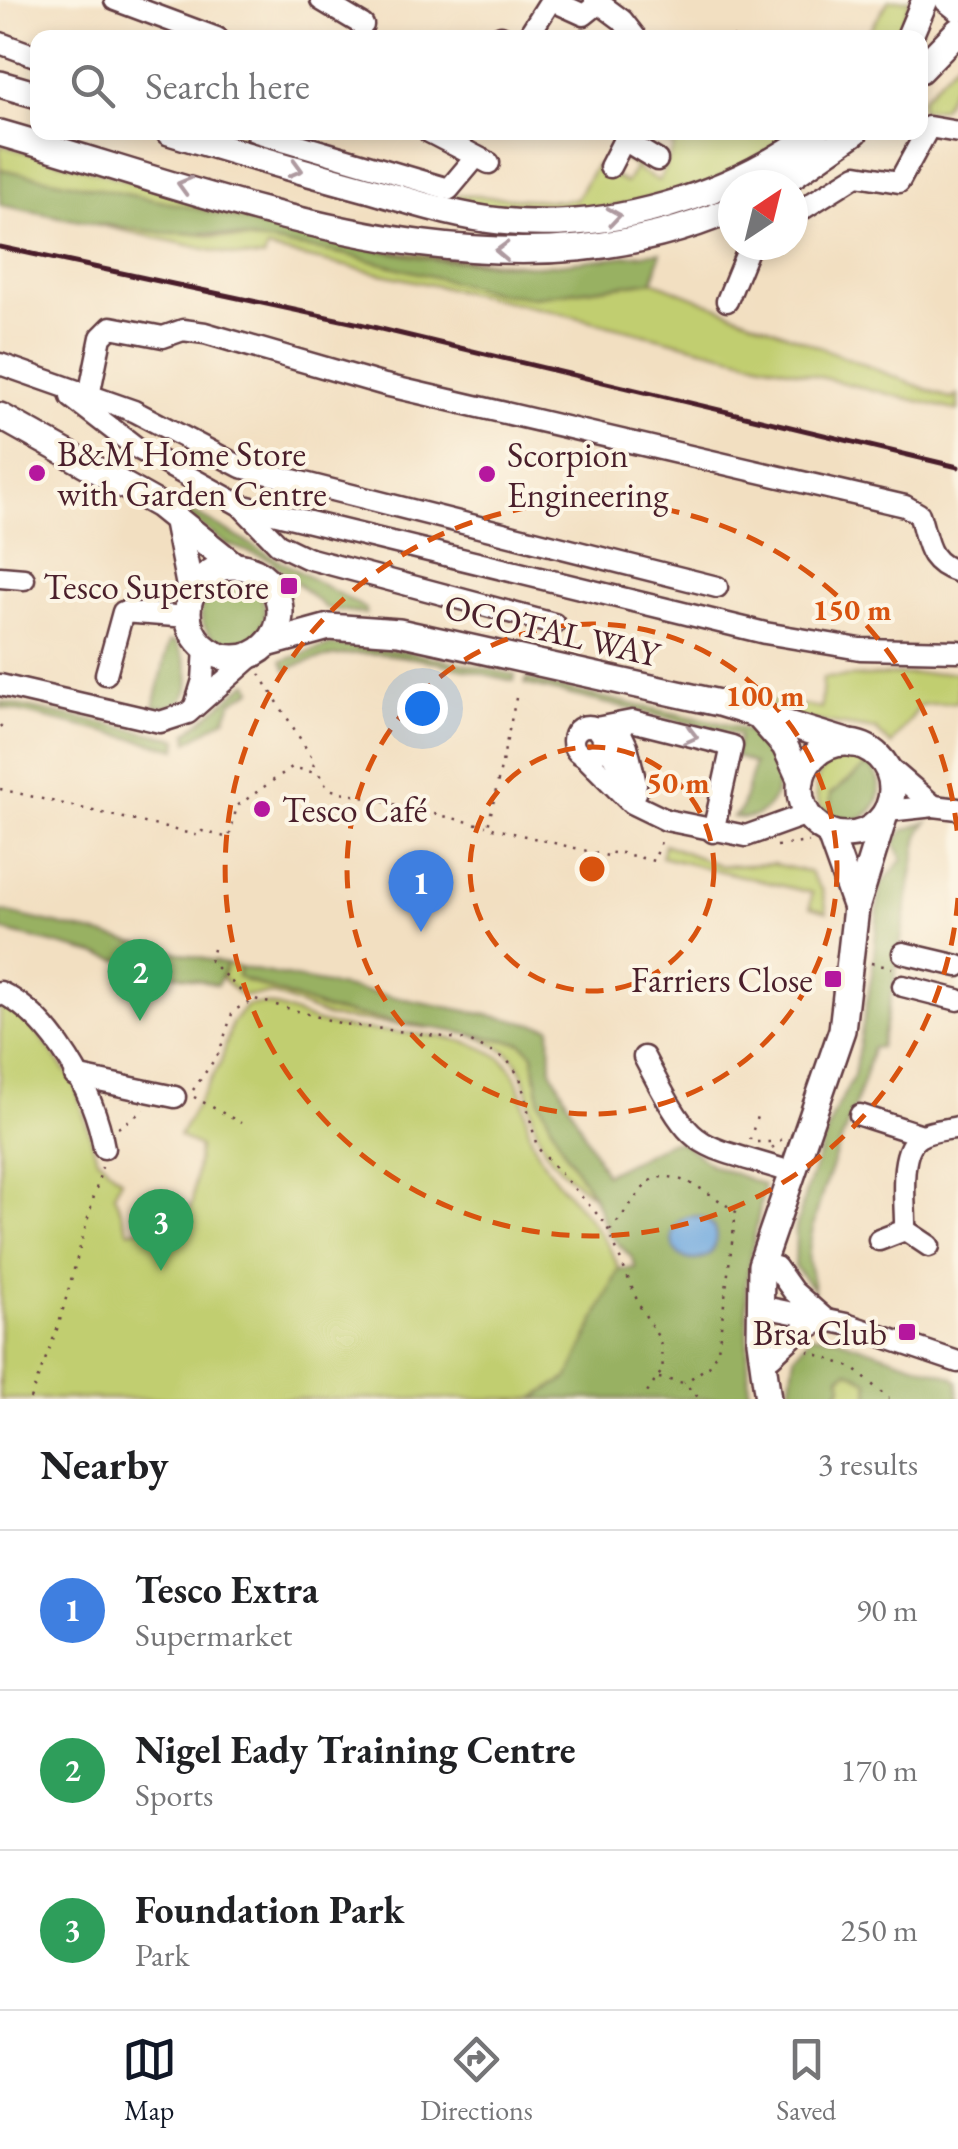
<!DOCTYPE html>
<meta charset="utf-8">
<style>
body{margin:0;font-family:"EB Garamond",serif;background:#f2f2f2;color:#202124}
.compass{position:absolute;left:718px;top:170px;width:90px;height:90px;border-radius:50%;background:#fff;box-shadow:0 5px 15px #0003;rotate:35deg}
.you{position:absolute;left:422px;top:708px;width:35px;height:35px;margin:-25px;border:8px solid #fff;border-radius:50%;background:#1a73e8;box-shadow:0 0 0 15px #1a73e833}
.badge{display:grid;place-items:center;width:65px;height:65px;border-radius:50%;background:#111827;color:#fff;font-size:32px;font-weight:700}
.pin{position:absolute;translate:-50% -82px;filter:drop-shadow(0 2px 5px #0008)}
.pin::after{content:'';position:absolute;top:52px;width:35px;height:30px;background:inherit;clip-path:polygon(0 0,100% 0,50% 100%)}
.list{margin:0;padding:0;list-style:none}
h2{display:flex;justify-content:space-between;align-items:center;height:130px;margin:0;padding:0 40px;font-size:42px}
h2 small{font-size:32px;font-weight:400;color:#757577}
.list li{display:grid;grid-template-columns:65px 1fr auto;gap:30px;align-items:center;box-sizing:border-box;height:160px;padding:0 40px;border-top:2px solid #e0e0e0}
.list b{display:block;font-size:38px;white-space:nowrap}
.list p{margin:0;font-size:32px;white-space:nowrap;color:#757577}
.list em{font-size:32px;font-style:normal;color:#757577}
.icon{flex:none;width:55px;height:55px;fill:none;stroke:currentColor;stroke-width:2;stroke-linecap:round;stroke-linejoin:round}
.map{position:relative;flex:none;width:958px;height:1399px;overflow:hidden}
.search{position:absolute;background:#fff;box-shadow:0 5px 15px #0003;left:30px;right:30px;top:30px;height:110px;display:flex;align-items:center;gap:25px;box-sizing:border-box;padding:0 35px;border-radius:20px;color:#757577;font-size:38px}
.sheet{height:610px;background:#fff}
nav{display:flex;justify-content:space-around;align-items:center;box-sizing:border-box;height:140px;border-top:2px solid #e0e0e0;background:#fff;font-size:28px;color:#757577}
nav a{display:grid;justify-items:center;gap:5px}
nav .on{color:#111827}
.map>svg:first-child{display:block}
.green{fill:#c1ce6f;stroke:#86764d;stroke-width:2.5}
.forest{fill:#98b162;stroke:#716846;stroke-width:2.5}
.water{fill:#6fa9df;stroke:#5c6485;stroke-width:2.5}
.lines{fill:none;stroke-linecap:round;stroke-linejoin:round}
.minor-casing{stroke:#633c42;stroke-width:25}
.major-casing{stroke:#633c42;stroke-width:30}
.path{stroke:#633c42;stroke-width:2.5;stroke-dasharray:2.5 8;stroke-linecap:butt}
.minor{stroke:#fff;stroke-width:20}
.major{stroke:#fff;stroke-width:25}
.rail{stroke:#4a1f2b;stroke-width:5}
.oneway{stroke:#ae9aa0}
.ring{fill:none;stroke:#d8530f;stroke-width:5;stroke-dasharray:18 12}
.poi-dot{fill:#b5179e;stroke:#fcf5e5;stroke-width:4}
.labels{text-anchor:middle;dominant-baseline:central;stroke-width:8;stroke-linejoin:round;paint-order:stroke}
.poi-label{font-size:35px;fill:#4a1f2b;stroke:#fcf5e5;text-anchor:start}
.street-label{font-size:35px;fill:#4a1f2b;stroke:#fcf5e5}
.centre{fill:#d8530f;stroke:#fcf5e5;stroke-width:5}
.ring-label{font-size:30px;text-anchor:middle;font-weight:bold;fill:#d8530f;stroke:#fcf5e5;stroke-width:8;stroke-linejoin:round;paint-order:stroke}
</style>
<div class="map">
<svg width="958" height="1399" viewBox="0 0 958 1399">
<rect width="100%" height="100%" fill="#fcf5e5"/>
<filter id="ink" filterUnits="userSpaceOnUse"><feTurbulence type="fractalNoise" baseFrequency=".01" numOctaves="2"/><feDisplacementMap in="SourceGraphic" scale="20" xChannelSelector="R" yChannelSelector="G"/><feConvolveMatrix kernelMatrix="1 2 1 2 8 2 1 2 1" color-interpolation-filters="sRGB"/></filter>
<filter id="wash" filterUnits="userSpaceOnUse"><feTurbulence type="fractalNoise" baseFrequency=".0048" numOctaves="4" result="noise"/><feDisplacementMap in="SourceGraphic" scale="40" xChannelSelector="R" yChannelSelector="G"/><feGaussianBlur stdDeviation="2.25" result="paint"/><feColorMatrix in="noise" values="0 0 0 0 0 0 0 0 0 0 0 0 0 0 0 0 0 1.4 0 .05"/><feComposite in="paint" operator="in"/></filter>
<g filter="url(#wash)">
<rect width="100%" height="100%" fill="#f2dfc1"/>
<g class="green">
<polygon points="889,0 911,0 896,37 865,38"/>
<polygon points="958,60 958,77 942,108 921,110 921,99"/>
<polygon points="204,133 229,133 443,194 561,201 576,199 596,165 626,183 636,167 624,160 630,150 644,159 638,170 659,181 674,147 655,136 647,149 634,141 637,133 802,133 706,184 608,208 550,214 457,205"/>
<polygon points="0,145 375,249 539,266 391,255 0,169"/>
<polygon points="90,223 296,245 388,263 497,293 533,297 653,281 951,399 958,395 958,411 555,312 267,249 264,258 236,256"/>
<polygon points="958,672 958,702 921,705 891,745 876,730 796,718 756,698 821,708 823,678"/>
<circle cx="848" cy="789" r="32"/>
<polygon points="664,844 721,866 773,864 810,872 823,892 827,912 810,907 812,893 661,857"/>
<polygon points="227,964 239,967 238,976 244,980 327,1010 427,1028 328,1017 272,994 241,996 222,978"/>
<path d="M0 1000 33 1027 74 1082 97 1158 121 1179 114 1194 129 1232 184 1216 192 1204 199 1147 179 1136 221 1062 232 1023 246 1006C272 999 293 1015 318 1022 370 1037 462 1026 503 1060 528 1081 521 1117 534 1144 555 1191 601 1219 619 1269L569 1377 533 1399H0Z"/>
<path d="M468 1034 522 1043 533 1054 540 1101 564 1150 594 1197C574 1181 551 1165 541 1141 517 1086 543 1057 468 1034Z"/>
<polygon points="849,1371 869,1382 868,1399 819,1399 822,1394 836,1395 842,1386 840,1377"/>
</g>
<g class="forest">
<polygon points="0,169 185,206 330,242 435,260 540,266 661,252 653,281 533,297 497,293 340,253 210,233 165,233 90,223 0,205"/>
<polygon points="191,511 366,609 366,614 326,608 269,559 226,544 188,516"/>
<circle cx="233" cy="612" r="32"/>
<path d="M169 642H175C193 668 200 710 154 707Z"/>
<path d="M330 645 403 651 515 675 514 681C434 664 365 635 286 670L282 661Z"/>
<path d="M526 679C576 692 627 703 677 714 699 719 724 722 745 730 796 752 784 828 733 817L741 810 754 764 735 756 739 735 525 684Z"/>
<polygon points="248,682 252,690 232,702 225,719 188,742 187,733"/>
<polygon points="1,702 178,739 177,749 0,707"/>
<path d="M869 764C896 795 866 833 830 816L831 794Z"/>
<path d="M927 822 920 832C905 904 898 976 880 1047L872 1048C857 1117 818 1180 809 1251 807 1264 813 1276 814 1290L795 1267 796 1228 806 1191 833 1116 854 1075 873 968 880 886 903 859 894 843 904 830Z"/>
<polygon points="0,911 227,964 217,985 0,930"/>
<polygon points="239,967 550,1027 551,1069 605,1174 670,1142 681,1142 711,1165 764,1185 746,1283 749,1399 533,1399 569,1377 619,1269 636,1268 632,1258 609,1234 594,1197 564,1150 540,1101 533,1054 522,1043 327,1010 245,980 238,976"/>
<polygon points="812,1335 833,1337 953,1377 958,1382 958,1399 868,1399 869,1382 849,1371 840,1376 842,1386 836,1395 789,1399 795,1355"/>
</g>
<circle class="water" cx="694" cy="1238" r="22"/>
</g>
<g filter="url(#ink)">
<g class="lines">
<g class="minor-casing">
<g id="minor">
<polyline points="115,0 217,38"/>
<polyline points="321,0 363,25"/>
<polyline points="595,0 622,20 636,38"/>
<polyline points="562,5 584,15 599,3"/>
<polyline points="501,36 503,38"/>
<polyline points="527,38 551,0"/>
<polyline points="0,43 38,57"/>
<polyline points="256,132 449,189 476,157"/>
<polyline points="429,132 489,163"/>
<polyline points="624,140 657,160"/>
<polyline points="610,167 628,132"/>
<polyline points="793,215 857,175 899,182 929,127 958,132"/>
<polyline points="727,301 750,245"/>
<polyline points="0,364 134,411 241,467 717,587"/>
<path d="M89 396 101 337 111 327 163 337 183 330 205 333 385 385 905 506 919 514C928 540 925 562 958 572"/>
<polyline points="71,397 137,448 240,505 278,544 307,558 554,624"/>
<polyline points="240,505 765,633 860,649 958,651"/>
<polyline points="0,577 24,579"/>
<polyline points="106,674 123,612 188,617"/>
<polyline points="0,685 160,722 188,713 257,652"/>
<polyline points="195,706 203,680 205,648"/>
<polyline points="617,725 627,746 636,784"/>
<circle cx="588" cy="741" r="15"/>
<polyline points="596,728 632,721 732,746 713,832"/>
<polyline points="604,742 636,793"/>
<polyline points="584,756 631,803 666,820 746,836 807,814"/>
<polyline points="884,763 934,806"/>
<polyline points="888,811 934,806 958,809"/>
<polyline points="903,953 958,966"/>
<polyline points="903,986 958,1000"/>
<path d="M0 992C53 1018 94 1091 104 1148"/>
<path d="M644 1057C696 1156 689 1140 791 1172"/>
<polyline points="75,1076 175,1097"/>
<polyline points="860,1115 922,1135"/>
<polyline points="905,1230 929,1246"/>
<path d="M879 1240 905 1230C906 1206 897 1151 919 1137 930 1130 946 1130 958 1127"/>
<polyline points="776,1267 793,1291 824,1318"/>
<polyline points="759,1306 846,1324 958,1362"/>
<polyline points="771,1357 796,1334 825,1319"/>
</g>
</g>
<g class="major-casing">
<g id="major">
<polyline points="948,0 958,8"/>
<polyline points="909,38 925,0"/>
<polyline points="920,70 958,31"/>
<polyline points="0,84 38,95"/>
<path d="M169 132C235 152 300 171 367 189 410 201 454 216 500 221 609 233 728 197 816 132"/>
<path d="M0 133C233 199 496 312 733 209"/>
<polyline points="779,185 855,132"/>
<polyline points="0,416 159,505 235,566"/>
<polyline points="177,522 191,594"/>
<circle cx="234" cy="612" r="46"/>
<polyline points="267,644 329,627 399,632 719,703 853,744"/>
<polyline points="761,719 785,746 801,781"/>
<circle cx="846" cy="789" r="46"/>
<polyline points="829,832 856,908"/>
<polyline points="768,1399 760,1341 761,1265 842,1030 856,908 884,817"/>
</g>
</g>
<g class="path">
<polyline points="733,38 735,35"/>
<polyline points="260,674 314,761 313,771"/>
<polyline points="516,698 488,827 612,857 613,851 654,861 663,836"/>
<polyline points="0,725 2,728"/>
<polyline points="0,789 200,836 202,831 229,838 237,806 292,767 319,774 328,789 486,826"/>
<polyline points="777,846 809,842"/>
<polyline points="213,949 210,961 250,1000"/>
<polyline points="871,963 892,968"/>
<polyline points="193,1090 219,1053 233,1011 255,999 343,1024 467,1040 507,1060 520,1077 537,1147 606,1224 639,1305 660,1340 663,1369 643,1399"/>
<polyline points="194,1097 241,1123"/>
<polyline points="118,1128 144,1110"/>
<polyline points="750,1140 758,1113"/>
<polyline points="757,1142 774,1142"/>
<polyline points="772,1148 784,1137"/>
<path d="M610 1230C622 1218 641 1188 650 1181 674 1165 717 1199 736 1212L718 1350 709 1366 684 1383"/>
<polyline points="808,1351 853,1368 889,1399"/>
<polyline points="659,1378 684,1383 700,1399"/>
<polyline points="30,1399 59,1324 102,1167"/>
</g>
<use href="#minor" class="minor"/>
<use href="#major" class="major"/>
<polyline class="rail" points="0,247 360,324 958,467"/>
</g>
<defs><path id="oneway-chevron" d="M-2-3.5L2.5 0L-2 3.5" fill="none" stroke-width="1.6" stroke-linecap="round" stroke-linejoin="round" transform="scale(2.5)"/></defs>
<g class="oneway">
<use href="#oneway-chevron" transform="translate(296 169) rotate(16)"/>
<use href="#oneway-chevron" transform="translate(184 185) rotate(-164)"/>
<use href="#oneway-chevron" transform="translate(614 216) rotate(-9)"/>
<use href="#oneway-chevron" transform="translate(502 251) rotate(-178)"/>
<use href="#oneway-chevron" transform="translate(691 736) rotate(14)"/>
</g>
</g>
<g class="ring">
<circle cx="592" cy="869" r="122"/>
<circle cx="592" cy="869" r="245"/>
<path d="M958 898A367 367 0 1 1 958 840"/>
</g>
<g class="poi-dot">
<circle cx="37" cy="473" r="10"/>
<circle cx="487" cy="474" r="10"/>
<rect x="279" y="576" width="20" height="20" rx="5"/>
<circle cx="262" cy="809" r="10"/>
<rect x="823" y="969" width="20" height="20" rx="5"/>
<rect x="897" y="1322" width="20" height="20" rx="5"/>
</g>
<g class="labels">
<g class="poi-label">
<text x="57" y="453">B&amp;M Home Store<tspan x="57" dy="40">with Garden Centre</tspan></text>
<text x="507" y="454">Scorpion<tspan x="507" dy="40">Engineering</tspan></text>
<text x="269" y="586" text-anchor="end">Tesco Superstore</text>
<text x="282" y="809">Tesco Café</text>
<text x="813" y="979" text-anchor="end">Farriers Close</text>
<text x="887" y="1332" text-anchor="end">Brsa Club</text>
</g>
<g class="street-label">
<text transform="translate(552 630) rotate(13)">OCOTAL WAY</text>
</g>
</g>
<circle cx="592" cy="869" r="15" class="centre"/>
<g class="ring-label">
<text x="852" y="620">150 m</text>
<text x="765" y="706">100 m</text>
<text x="678" y="793">50 m</text>
</g>
</svg>
<svg class="compass" viewBox="-18 -18 36 36"><path d="M0-13l5 13h-10z" fill="#e53935"/><path d="M0 13l5-13h-10z" fill="#757577"/></svg>
<div class="you"></div>
<div class="pin badge" style="left:421px;top:932px;background:#3f7fe0">1</div>
<div class="pin badge" style="left:140px;top:1021px;background:#2e9e5b">2</div>
<div class="pin badge" style="left:161px;top:1271px;background:#2e9e5b">3</div>
<div class="search"><svg class="icon" aria-label="search" viewBox="0 0 24 24"><circle cx="10" cy="10" r="6"/><path d="M15 15l6 6"/></svg>Search here</div>
</div>
<section class="sheet">
<h2>Nearby<small>3 results</small></h2>
<ul class="list">
<li><span class="badge" style="background:#3f7fe0">1</span><div><b>Tesco Extra</b><p>Supermarket</p></div><em>90 m</em></li>
<li><span class="badge" style="background:#2e9e5b">2</span><div><b>Nigel Eady Training Centre</b><p>Sports</p></div><em>170 m</em></li>
<li><span class="badge" style="background:#2e9e5b">3</span><div><b>Foundation Park</b><p>Park</p></div><em>250 m</em></li>
</ul>
</section>
<nav>
<a class="on"><svg class="icon" aria-label="map" viewBox="0 0 24 24"><path d="M3 6l6-2 6 2 6-2v14l-6 2-6-2-6 2zM9 4v14M15 6v14"/></svg>Map</a>
<a><svg class="icon" aria-label="directions" viewBox="0 0 24 24"><path d="M12 3l9 9-9 9-9-9zM9 14v-3h6M13 9l2 2-2 2"/></svg>Directions</a>
<a><svg class="icon" aria-label="saved" viewBox="0 0 24 24"><path d="M7 4h10v16l-5-4-5 4z"/></svg>Saved</a>
</nav>
